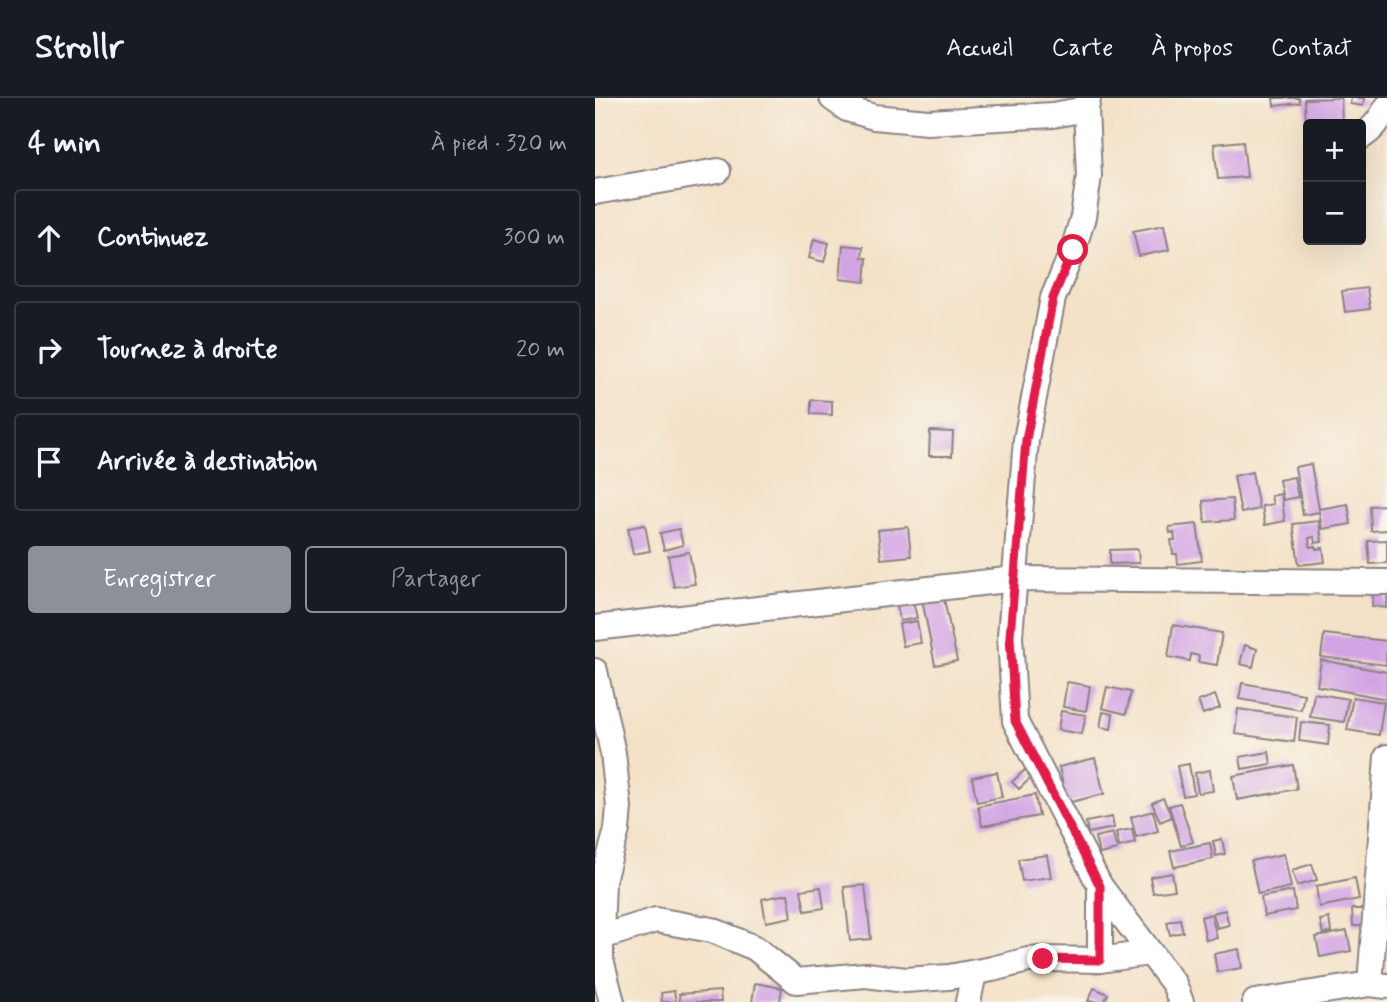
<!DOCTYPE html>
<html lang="fr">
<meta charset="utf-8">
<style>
body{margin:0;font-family:Mynerve,sans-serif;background:#20242c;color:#f1f3f6}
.controls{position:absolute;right:21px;top:21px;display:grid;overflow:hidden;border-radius:7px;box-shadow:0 7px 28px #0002}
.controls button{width:63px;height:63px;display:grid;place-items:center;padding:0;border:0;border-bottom:2px solid #363941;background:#171b24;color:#f1f3f6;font:35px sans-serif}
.stop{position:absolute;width:21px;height:21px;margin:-16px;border:5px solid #e11d48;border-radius:50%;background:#fff}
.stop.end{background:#e11d48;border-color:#fff;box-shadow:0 2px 7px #0008}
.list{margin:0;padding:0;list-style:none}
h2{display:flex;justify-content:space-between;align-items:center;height:91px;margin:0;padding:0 28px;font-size:30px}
h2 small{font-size:23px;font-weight:400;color:#9ea1a6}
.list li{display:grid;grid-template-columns:46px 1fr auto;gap:21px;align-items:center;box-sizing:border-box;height:98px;margin:0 14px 14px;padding:0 14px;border:2px solid #363941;border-radius:7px}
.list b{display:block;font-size:26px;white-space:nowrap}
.list em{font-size:23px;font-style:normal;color:#9ea1a6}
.actions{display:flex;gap:14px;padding:21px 28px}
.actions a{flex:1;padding:16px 0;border:2px solid #8c9099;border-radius:7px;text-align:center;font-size:24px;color:#8c9099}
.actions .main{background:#8c9099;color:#fff}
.icon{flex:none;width:38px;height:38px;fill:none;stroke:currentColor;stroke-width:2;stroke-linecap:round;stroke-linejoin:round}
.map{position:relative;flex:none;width:792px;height:904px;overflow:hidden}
header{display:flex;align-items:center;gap:42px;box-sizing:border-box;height:98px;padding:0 35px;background:#171b24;border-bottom:2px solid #363941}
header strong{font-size:33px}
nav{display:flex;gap:38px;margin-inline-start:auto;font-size:24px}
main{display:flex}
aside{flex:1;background:#171b24}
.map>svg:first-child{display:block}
.building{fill:#d3a4e4}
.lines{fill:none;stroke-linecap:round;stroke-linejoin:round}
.minor-casing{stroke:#8b8282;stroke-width:28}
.minor{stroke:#fff;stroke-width:24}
.route{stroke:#e11d48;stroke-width:9}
</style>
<header>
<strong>Strollr</strong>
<nav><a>Accueil</a><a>Carte</a><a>À propos</a><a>Contact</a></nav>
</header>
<main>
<aside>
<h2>4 min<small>À pied · 320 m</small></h2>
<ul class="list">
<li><svg class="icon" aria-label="ahead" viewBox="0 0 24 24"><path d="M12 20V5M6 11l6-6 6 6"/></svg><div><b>Continuez</b></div><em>300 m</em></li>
<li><svg class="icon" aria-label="right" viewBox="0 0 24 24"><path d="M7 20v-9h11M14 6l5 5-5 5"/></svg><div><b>Tournez à droite</b></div><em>20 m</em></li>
<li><svg class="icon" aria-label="arrive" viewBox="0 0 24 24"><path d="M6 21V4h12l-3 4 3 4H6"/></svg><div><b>Arrivée à destination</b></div></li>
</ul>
<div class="actions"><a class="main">Enregistrer</a><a>Partager</a></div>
</aside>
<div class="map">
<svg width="792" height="904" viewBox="0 0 792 904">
<rect width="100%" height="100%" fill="#f7f3e8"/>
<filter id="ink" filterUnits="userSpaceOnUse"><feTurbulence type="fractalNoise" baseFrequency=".0143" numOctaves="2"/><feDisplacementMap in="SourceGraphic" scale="14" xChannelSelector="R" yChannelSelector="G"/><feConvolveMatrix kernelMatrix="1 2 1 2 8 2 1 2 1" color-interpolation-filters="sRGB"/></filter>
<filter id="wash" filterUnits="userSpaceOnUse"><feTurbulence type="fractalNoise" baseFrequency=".00686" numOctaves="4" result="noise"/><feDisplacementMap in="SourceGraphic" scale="28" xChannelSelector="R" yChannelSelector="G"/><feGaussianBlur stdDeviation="1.57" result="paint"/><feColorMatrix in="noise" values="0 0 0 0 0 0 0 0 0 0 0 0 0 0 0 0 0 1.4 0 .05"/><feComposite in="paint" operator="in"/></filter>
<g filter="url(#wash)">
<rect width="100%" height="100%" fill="#f4e2c8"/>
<g id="blocks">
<g class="building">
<polygon points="678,0 704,0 705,5 679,8"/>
<polygon points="746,0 747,24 711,26 710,1"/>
<polygon points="756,0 769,0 768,8 755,6"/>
<polygon points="648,43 652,79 623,81 619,46"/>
<polygon points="569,127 574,152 544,158 538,133"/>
<polygon points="219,141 234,145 229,164 214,160"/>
<polygon points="248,147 268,149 267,160 272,160 270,184 245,181"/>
<polygon points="772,190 775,211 750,214 747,193"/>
<polygon points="216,302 237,303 237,317 216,316"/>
<polygon points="335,333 358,334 357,358 334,358"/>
<polygon points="716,366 724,411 753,406 756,426 727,431 724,414 708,417 700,369"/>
<polygon points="657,374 664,411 646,415 639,378"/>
<polygon points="699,379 703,399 688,402 684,382"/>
<polygon points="686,396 690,423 670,427 667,408 678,406 676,398"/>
<polygon points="637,401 639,422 610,424 608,403"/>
<polygon points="792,407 792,432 776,433 775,408"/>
<polygon points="724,423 727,444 720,445 719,439 714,440 715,449 721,448 721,451 728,450 730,464 704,467 698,426"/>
<polygon points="602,426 607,463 583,466 582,456 578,456 576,442 580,442 579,434 575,435 574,429"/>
<polygon points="50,427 55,453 38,456 33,430"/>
<polygon points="313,429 316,458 286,461 283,432"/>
<polygon points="84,431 88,447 69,452 65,435"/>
<polygon points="792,442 792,465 775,466 773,443"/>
<polygon points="543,451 544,465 515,466 515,452"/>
<polygon points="94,454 100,486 79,489 73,458"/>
<polygon points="779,487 792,489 792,510 777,508"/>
<polygon points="348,496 362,563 340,567 327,501"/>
<polygon points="317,499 322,520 305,523 301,502"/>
<polygon points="322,523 326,545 308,548 304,526"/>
<polygon points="578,527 627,535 622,567 603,564 604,558 596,556 595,563 573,559"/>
<polygon points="729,536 792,543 791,567 726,559"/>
<polygon points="650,547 662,551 658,569 645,566"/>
<polygon points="726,562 792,574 792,601 722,588"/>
<polygon points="472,584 495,588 491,613 468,609"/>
<polygon points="647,585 709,596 706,612 644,601"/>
<polygon points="512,589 536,594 531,616 507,610"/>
<polygon points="719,595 753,601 749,624 715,619"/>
<polygon points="620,597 625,610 608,616 603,603"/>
<polygon points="758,599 789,604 784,637 752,632"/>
<polygon points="643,611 702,619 699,644 640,636"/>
<polygon points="466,613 491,617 487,636 463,632"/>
<polygon points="508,614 518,616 516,631 505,629"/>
<polygon points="706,624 735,627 733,647 704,643"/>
<polygon points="674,654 676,666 647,671 645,659"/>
<polygon points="500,660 509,696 472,705 464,669"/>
<polygon points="594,666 599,696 588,698 582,668"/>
<polygon points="698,667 702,691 642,702 638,678"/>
<polygon points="432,670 439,677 424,691 417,684"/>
<polygon points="615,672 618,693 603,695 600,675"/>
<polygon points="402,674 407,699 382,704 377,679"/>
<polygon points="440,697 444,718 387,728 383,708"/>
<polygon points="568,700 577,719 565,724 557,705"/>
<polygon points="585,705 598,744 586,748 574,708"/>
<polygon points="558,713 563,733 541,739 536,719"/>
<polygon points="517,719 519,730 493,735 491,724"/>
<polygon points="537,731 540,745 524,749 521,734"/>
<polygon points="518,735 522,752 504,756 500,739"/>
<polygon points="627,741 630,756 621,758 618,743"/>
<polygon points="615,745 618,761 579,769 575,753"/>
<polygon points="689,756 696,789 663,796 656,763"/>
<polygon points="452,757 456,779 427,783 423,761"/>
<polygon points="717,766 722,782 702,788 697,772"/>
<polygon points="577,775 580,792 558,795 555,779"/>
<polygon points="760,780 764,801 724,809 721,788"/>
<polygon points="270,787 276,841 255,843 249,789"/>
<polygon points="226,789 229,810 210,813 206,792"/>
<polygon points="698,793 701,812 669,818 666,799"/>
<polygon points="193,796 197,819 171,824 167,801"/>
<polygon points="757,811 770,811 770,828 758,828"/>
<polygon points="630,812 634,827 622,830 618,815"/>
<polygon points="616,816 622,840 611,842 606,819"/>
<polygon points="734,820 736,834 728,836 725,822"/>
<polygon points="585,821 588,834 575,837 572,824"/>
<polygon points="752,833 756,853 725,859 721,839"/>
<polygon points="644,851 647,870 622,874 619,856"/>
<polygon points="160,885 187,890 185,904 157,904"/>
<polygon points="499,890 513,896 509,904 493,903"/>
<polygon points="79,893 81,904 67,904 66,895"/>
<polygon points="125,893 126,904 85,904 84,896"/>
</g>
</g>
</g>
<g filter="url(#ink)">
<use href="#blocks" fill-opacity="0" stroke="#8b8282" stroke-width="2"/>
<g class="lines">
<g class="minor-casing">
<g id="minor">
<polyline points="237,0 252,11 279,19 333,24 458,17 491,11"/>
<polyline points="493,0 491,11 494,78 488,119 478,152 458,200 431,342 415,538 420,623 505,788 579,886 586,904"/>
<path d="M766 39C778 32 785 21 792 9"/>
<polyline points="0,94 123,73"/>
<polyline points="0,530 420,481 792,484"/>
<polyline points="0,573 18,655 24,709 22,732 8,782 6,839 6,862 17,904"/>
<polyline points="0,841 61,822 117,832 160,850 201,883 271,877 310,882 354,879 397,871 433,862 448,861 505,862 554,855"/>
<polyline points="505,862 505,788"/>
<polyline points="775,886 792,659"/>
<polyline points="373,904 379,875"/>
<polyline points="660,904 775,886 791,888"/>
</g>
</g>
<use href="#minor" class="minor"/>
</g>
</g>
<g class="lines" filter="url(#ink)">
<polyline class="route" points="448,861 505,862 505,788 420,623 415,538 431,342 458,200 478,152"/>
</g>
</svg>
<div class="controls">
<button>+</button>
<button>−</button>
</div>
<div class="stop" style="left:478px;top:152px"></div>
<div class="stop end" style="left:448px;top:861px"></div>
</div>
</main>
